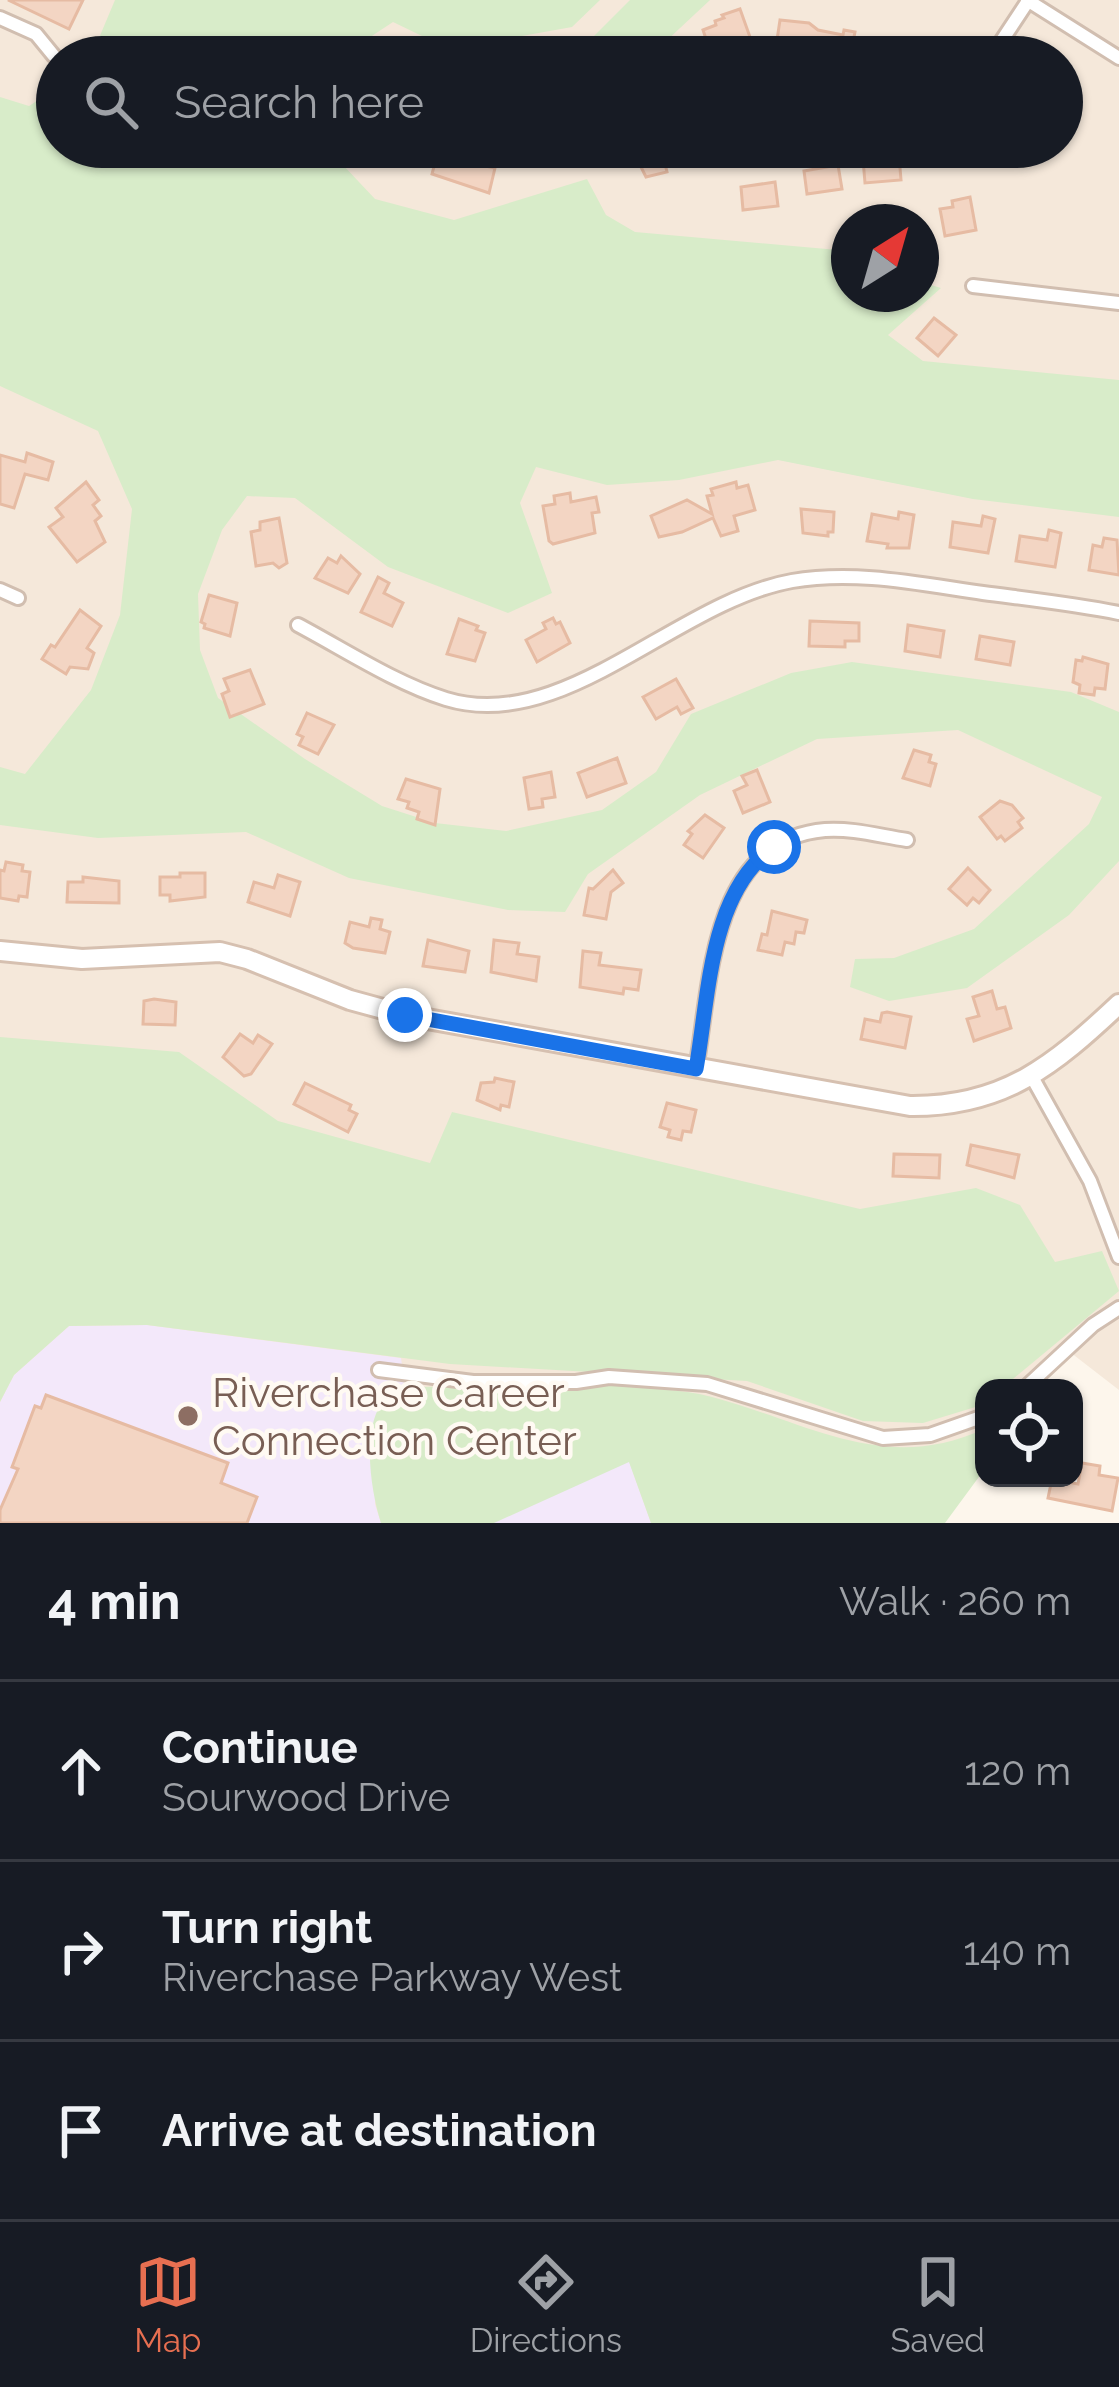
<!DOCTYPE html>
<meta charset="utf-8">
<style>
body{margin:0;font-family:Raleway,sans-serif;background:#20242c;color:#f1f3f6}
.controls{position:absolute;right:36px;bottom:36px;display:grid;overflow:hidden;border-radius:24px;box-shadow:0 3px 9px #0004}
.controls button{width:108px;height:108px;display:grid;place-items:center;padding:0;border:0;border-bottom:3px solid #363941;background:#171b24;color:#f1f3f6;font:60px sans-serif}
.compass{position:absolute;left:831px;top:204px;width:108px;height:108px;border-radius:50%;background:#171b24;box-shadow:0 3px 9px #0004;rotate:37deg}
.stop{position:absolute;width:36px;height:36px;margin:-27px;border:9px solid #1a73e8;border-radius:50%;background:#fff}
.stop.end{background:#1a73e8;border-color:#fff;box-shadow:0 3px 12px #0008}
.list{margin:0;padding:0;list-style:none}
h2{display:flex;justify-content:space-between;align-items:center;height:156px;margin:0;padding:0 48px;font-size:51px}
h2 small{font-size:39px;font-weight:400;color:#9ea1a6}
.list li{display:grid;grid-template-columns:78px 1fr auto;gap:36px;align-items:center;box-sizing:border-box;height:180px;padding:0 48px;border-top:3px solid #363941}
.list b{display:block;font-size:45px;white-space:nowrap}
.list p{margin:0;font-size:39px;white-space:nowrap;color:#9ea1a6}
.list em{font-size:39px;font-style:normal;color:#9ea1a6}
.icon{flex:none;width:66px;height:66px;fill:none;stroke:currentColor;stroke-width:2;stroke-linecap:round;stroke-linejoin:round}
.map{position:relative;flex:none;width:1119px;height:1523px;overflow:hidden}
.search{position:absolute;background:#171b24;box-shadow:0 3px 9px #0004;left:36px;right:36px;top:36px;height:132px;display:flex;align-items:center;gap:30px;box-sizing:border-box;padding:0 42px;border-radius:66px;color:#9ea1a6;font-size:45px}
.sheet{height:696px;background:#171b24}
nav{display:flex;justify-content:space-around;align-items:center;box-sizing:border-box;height:168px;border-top:3px solid #363941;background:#171b24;font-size:33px;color:#9ea1a6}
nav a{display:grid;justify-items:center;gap:6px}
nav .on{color:#e76f51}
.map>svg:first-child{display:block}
.residential{fill:#f5e8da;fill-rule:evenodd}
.education{fill:#f3e8fa}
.green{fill:#d8ecc9}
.building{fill:#f3d5c3;stroke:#e6bba3;stroke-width:3}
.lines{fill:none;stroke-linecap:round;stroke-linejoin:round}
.street-casing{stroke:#d1beb0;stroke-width:18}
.secondary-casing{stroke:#d6c0b0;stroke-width:24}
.street{stroke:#fff;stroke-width:12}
.secondary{stroke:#fff;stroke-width:18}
.route{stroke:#1a73e8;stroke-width:15}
.education-dot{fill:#8d6e63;stroke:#fffaf3;stroke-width:4.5}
.labels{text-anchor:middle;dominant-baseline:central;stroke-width:9;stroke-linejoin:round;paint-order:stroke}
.education-label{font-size:42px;fill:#785e54;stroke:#fffaf3;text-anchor:start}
</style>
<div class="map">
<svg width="1119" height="1523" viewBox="0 0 1119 1523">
<rect width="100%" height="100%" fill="#fdf6ec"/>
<path class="residential" d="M0 0H1119V1390L1066 1349 1032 1388H984V1443L927 1523H0ZM57 57H1062V147H57ZM849 222H921V294H849Z"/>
<g class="education">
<polygon points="147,1325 401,1358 405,1387 382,1402 375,1504 381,1523 0,1523 0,1402 14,1375 69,1326"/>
<polygon points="629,1461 651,1523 494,1523 493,1521"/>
</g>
<g class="green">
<polygon points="115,0 600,0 572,27 449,49 393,22 340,57 91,57"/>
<polygon points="630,0 710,0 649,57 593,57 591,39"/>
<polygon points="57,88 57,147 326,147 375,199 454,220 587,179 606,215 635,232 849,251 849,294 921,294 921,282 941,288 888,335 923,361 1119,380 1119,517 973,499 778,460 679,480 607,485 536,467 520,503 552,593 508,613 388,567 295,498 247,496 222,530 198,594 200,650 218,698 305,759 382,806 435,823 506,831 602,810 656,772 691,714 791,673 852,662 1071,692 1119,712 1119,861 1069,915 967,988 889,1001 850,987 855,959 894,958 974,929 1089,824 1102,797 958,730 817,739 700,795 588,874 565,912 508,910 349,878 246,832 98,838 0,825 0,767 25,774 91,690 120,615 132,509 98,431 0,386 0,97 29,106"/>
<polygon points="0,1037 179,1052 278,1121 430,1163 452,1112 860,1209 976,1188 1020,1205 1055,1262 1102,1251 1119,1291 1002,1388 984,1388 982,1405 923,1423 863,1421 747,1381 450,1364 147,1325 69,1326 14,1375 0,1402"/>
<path d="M618 1385C649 1389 682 1389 712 1397 807 1422 885 1475 984 1429V1470L945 1523H651L629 1462 494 1523H381C371 1492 362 1433 381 1404 386 1397 398 1392 405 1387Z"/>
</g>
<g class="building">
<polygon points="8,0 83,0 69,29"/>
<polygon points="740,9 750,37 710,51 703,30 716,25 715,21 724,18 722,15"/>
<polygon points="780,20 809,23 818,30 843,35 844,30 855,32 854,37 862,39 859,57 829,54 831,48 777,40"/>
<polygon points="661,147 667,172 646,177 632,149"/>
<polygon points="452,154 473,157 482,161 481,165 495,168 489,193 432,174 437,155 451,158"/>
<polygon points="879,155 899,156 901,180 865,183 863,159"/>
<polygon points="838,165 842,189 807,194 804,171"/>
<polygon points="775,182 778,206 743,210 741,187"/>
<polygon points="970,197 976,230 945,236 940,209 953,207 952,201"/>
<polygon points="934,318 956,335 938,356 917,338"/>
<polygon points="27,453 53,462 48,480 25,474 14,508 0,504 0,455 25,462"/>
<polygon points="86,482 99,500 93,505 101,516 95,521 105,542 77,562 49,527 63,517 56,508"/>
<polygon points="736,482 737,488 748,485 755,510 734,516 738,531 721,536 713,518 682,532 659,537 651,516 687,500 712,514 707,496 713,495 711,489"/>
<polygon points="570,493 571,502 596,497 599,512 592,513 595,533 553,544 549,541 543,506 555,504 554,496"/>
<polygon points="801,509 834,512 833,532 828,532 828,536 803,533"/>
<polygon points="899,512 914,515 909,548 887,548 888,544 867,541 872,514 898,519"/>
<polygon points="983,516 995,519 988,553 950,547 953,522 981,526"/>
<polygon points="279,518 287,563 279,568 273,563 256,566 251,532 260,530 260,522"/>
<polygon points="1049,530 1061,533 1055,567 1016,561 1020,536 1047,540"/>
<polygon points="1104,538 1117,540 1119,575 1089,570 1093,545 1102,547"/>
<polygon points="341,556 360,574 348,593 315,578 328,558 337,563"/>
<polygon points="378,577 389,583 384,593 403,603 392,626 361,612"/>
<polygon points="209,595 237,603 230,636 204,628 205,624 201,622"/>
<polygon points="80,610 101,626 87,648 94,653 88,669 70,667 66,674 42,659 51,645 55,647"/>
<polygon points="553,618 556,624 560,622 570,643 537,662 526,640 546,629 543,623"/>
<polygon points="459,619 478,626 476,630 485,633 475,661 447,654"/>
<polygon points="810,621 859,623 859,641 845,641 845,647 809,646"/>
<polygon points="908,625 944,631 940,657 905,651"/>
<polygon points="980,636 1014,642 1010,665 976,659"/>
<polygon points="1083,657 1108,664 1105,689 1095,688 1094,695 1079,693 1080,685 1073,682 1076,660 1082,661"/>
<polygon points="250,670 264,704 230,717 222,694 229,691 224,679"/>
<polygon points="676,679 693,708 681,714 677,707 656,719 643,697"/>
<polygon points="307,713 334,725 318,754 299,745 303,737 297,734"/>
<polygon points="914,750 931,755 929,762 936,764 930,786 903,778"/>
<polygon points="617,758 626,783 587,797 578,773"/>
<polygon points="757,770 770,802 743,813 734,791 747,785 742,776"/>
<polygon points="551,772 555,797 542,799 543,807 529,809 524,778"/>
<polygon points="406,779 440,789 435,825 417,819 419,812 407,808 409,802 398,799"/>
<polygon points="1000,801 1012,805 1023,818 1018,822 1022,828 1005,841 1001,836 997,839 980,817"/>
<polygon points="705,815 724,828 703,858 684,845 692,834 688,831"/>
<polygon points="6,862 23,865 22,871 30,872 27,897 19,896 18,901 0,898 0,870 4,871"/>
<polygon points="968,868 990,890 979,903 973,898 967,905 949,889"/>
<polygon points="613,870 623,883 611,892 606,919 584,915 589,888 593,889"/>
<polygon points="180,873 205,873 205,897 170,901 170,895 160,895 160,877 180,877"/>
<polygon points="278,875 300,882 290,916 248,902 254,882 274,888"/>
<polygon points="83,877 119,881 119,903 67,902 68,882 83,882"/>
<polygon points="772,911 807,920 804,933 796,932 794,944 785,942 782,955 758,950 762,934 767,935"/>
<polygon points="371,918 382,920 380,929 390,932 385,953 353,948 345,943 350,922 369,927"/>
<polygon points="428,940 469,951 465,972 423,966"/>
<polygon points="494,940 519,943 517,954 539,957 536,981 491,972"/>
<polygon points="583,951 601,953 599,965 641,970 638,990 624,988 623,994 580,987"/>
<polygon points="992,991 997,1009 1005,1007 1011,1028 974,1041 967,1019 979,1016 973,997"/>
<polygon points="154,999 176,1002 175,1025 143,1024 144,1001"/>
<polygon points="887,1012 911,1017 905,1048 861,1039 865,1019 880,1022 882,1013"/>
<polygon points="240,1034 253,1043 258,1035 272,1044 251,1074 244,1076 223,1057"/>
<polygon points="495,1078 514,1082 509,1107 501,1105 500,1110 477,1100 481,1083 494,1082"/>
<polygon points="305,1083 351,1105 349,1110 357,1114 348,1132 294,1104"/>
<polygon points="667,1103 696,1110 691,1132 683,1131 681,1140 668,1137 670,1130 660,1127"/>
<polygon points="971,1145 1019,1155 1014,1178 967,1165"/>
<polygon points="894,1154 940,1155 939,1178 893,1176"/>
<polygon points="46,1395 228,1463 221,1483 257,1497 247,1523 0,1523 0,1510 18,1469 12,1467 35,1406 41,1408"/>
<polygon points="1082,1463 1100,1466 1099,1475 1118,1478 1112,1511 1048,1498 1052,1479 1078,1484"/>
</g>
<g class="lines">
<g class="street-casing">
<g id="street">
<polyline points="1027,0 1119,58"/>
<polyline points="0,18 36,34 54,56"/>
<polyline points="991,57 1028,1"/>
<polyline points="973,286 1119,303"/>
<polyline points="0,590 18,598"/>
<path d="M298 625C345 650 395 683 446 699 564 735 675 602 792 581 856 570 920 584 983 593 1028 599 1074 604 1119 613"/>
<path d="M696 1069C711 983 710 840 825 830 852 828 880 836 907 840"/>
<polyline points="1032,1077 1090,1181 1119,1257"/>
<polyline points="379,1370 473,1382 576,1382 609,1377 707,1384 883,1438 930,1435 984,1416"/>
<polyline points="1025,1388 1093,1325 1119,1308"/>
</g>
</g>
<g class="secondary-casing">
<path id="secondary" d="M0 951 82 959 220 952 247 959 350 1000 405 1015 910 1106C1004 1107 1054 1065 1119 1004"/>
</g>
<use href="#street" class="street"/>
<use href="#secondary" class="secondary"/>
</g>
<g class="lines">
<path class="route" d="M405 1015 696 1069C709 997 709 892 774 847"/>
</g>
<circle class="education-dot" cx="188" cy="1416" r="12"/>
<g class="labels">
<g class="education-label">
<text x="212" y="1392">Riverchase Career<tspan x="212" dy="48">Connection Center</tspan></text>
</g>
</g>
</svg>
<div class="controls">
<button><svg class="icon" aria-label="locate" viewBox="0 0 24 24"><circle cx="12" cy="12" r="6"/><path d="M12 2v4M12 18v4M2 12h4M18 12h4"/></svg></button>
</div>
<svg class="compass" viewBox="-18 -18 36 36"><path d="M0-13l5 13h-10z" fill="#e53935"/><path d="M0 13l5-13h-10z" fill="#9ea1a6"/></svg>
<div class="stop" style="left:774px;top:847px"></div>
<div class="stop end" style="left:405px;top:1015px"></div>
<div class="search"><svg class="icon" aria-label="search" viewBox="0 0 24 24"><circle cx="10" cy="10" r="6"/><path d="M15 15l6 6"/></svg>Search here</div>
</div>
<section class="sheet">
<h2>4 min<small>Walk · 260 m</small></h2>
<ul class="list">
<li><svg class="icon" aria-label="ahead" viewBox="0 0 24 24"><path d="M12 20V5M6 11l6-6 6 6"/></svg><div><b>Continue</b><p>Sourwood Drive</p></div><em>120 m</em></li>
<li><svg class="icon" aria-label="right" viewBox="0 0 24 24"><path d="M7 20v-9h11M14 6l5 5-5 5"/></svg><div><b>Turn right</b><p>Riverchase Parkway West</p></div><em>140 m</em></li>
<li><svg class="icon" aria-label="arrive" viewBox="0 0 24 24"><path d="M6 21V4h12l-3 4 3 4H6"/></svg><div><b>Arrive at destination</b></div></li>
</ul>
</section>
<nav>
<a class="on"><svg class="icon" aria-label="map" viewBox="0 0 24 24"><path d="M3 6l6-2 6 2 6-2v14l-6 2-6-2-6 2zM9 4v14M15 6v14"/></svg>Map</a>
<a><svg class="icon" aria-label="directions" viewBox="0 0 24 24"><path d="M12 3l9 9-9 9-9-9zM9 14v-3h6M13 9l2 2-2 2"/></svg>Directions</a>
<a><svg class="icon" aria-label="saved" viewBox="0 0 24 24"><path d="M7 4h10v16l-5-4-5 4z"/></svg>Saved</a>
</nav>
